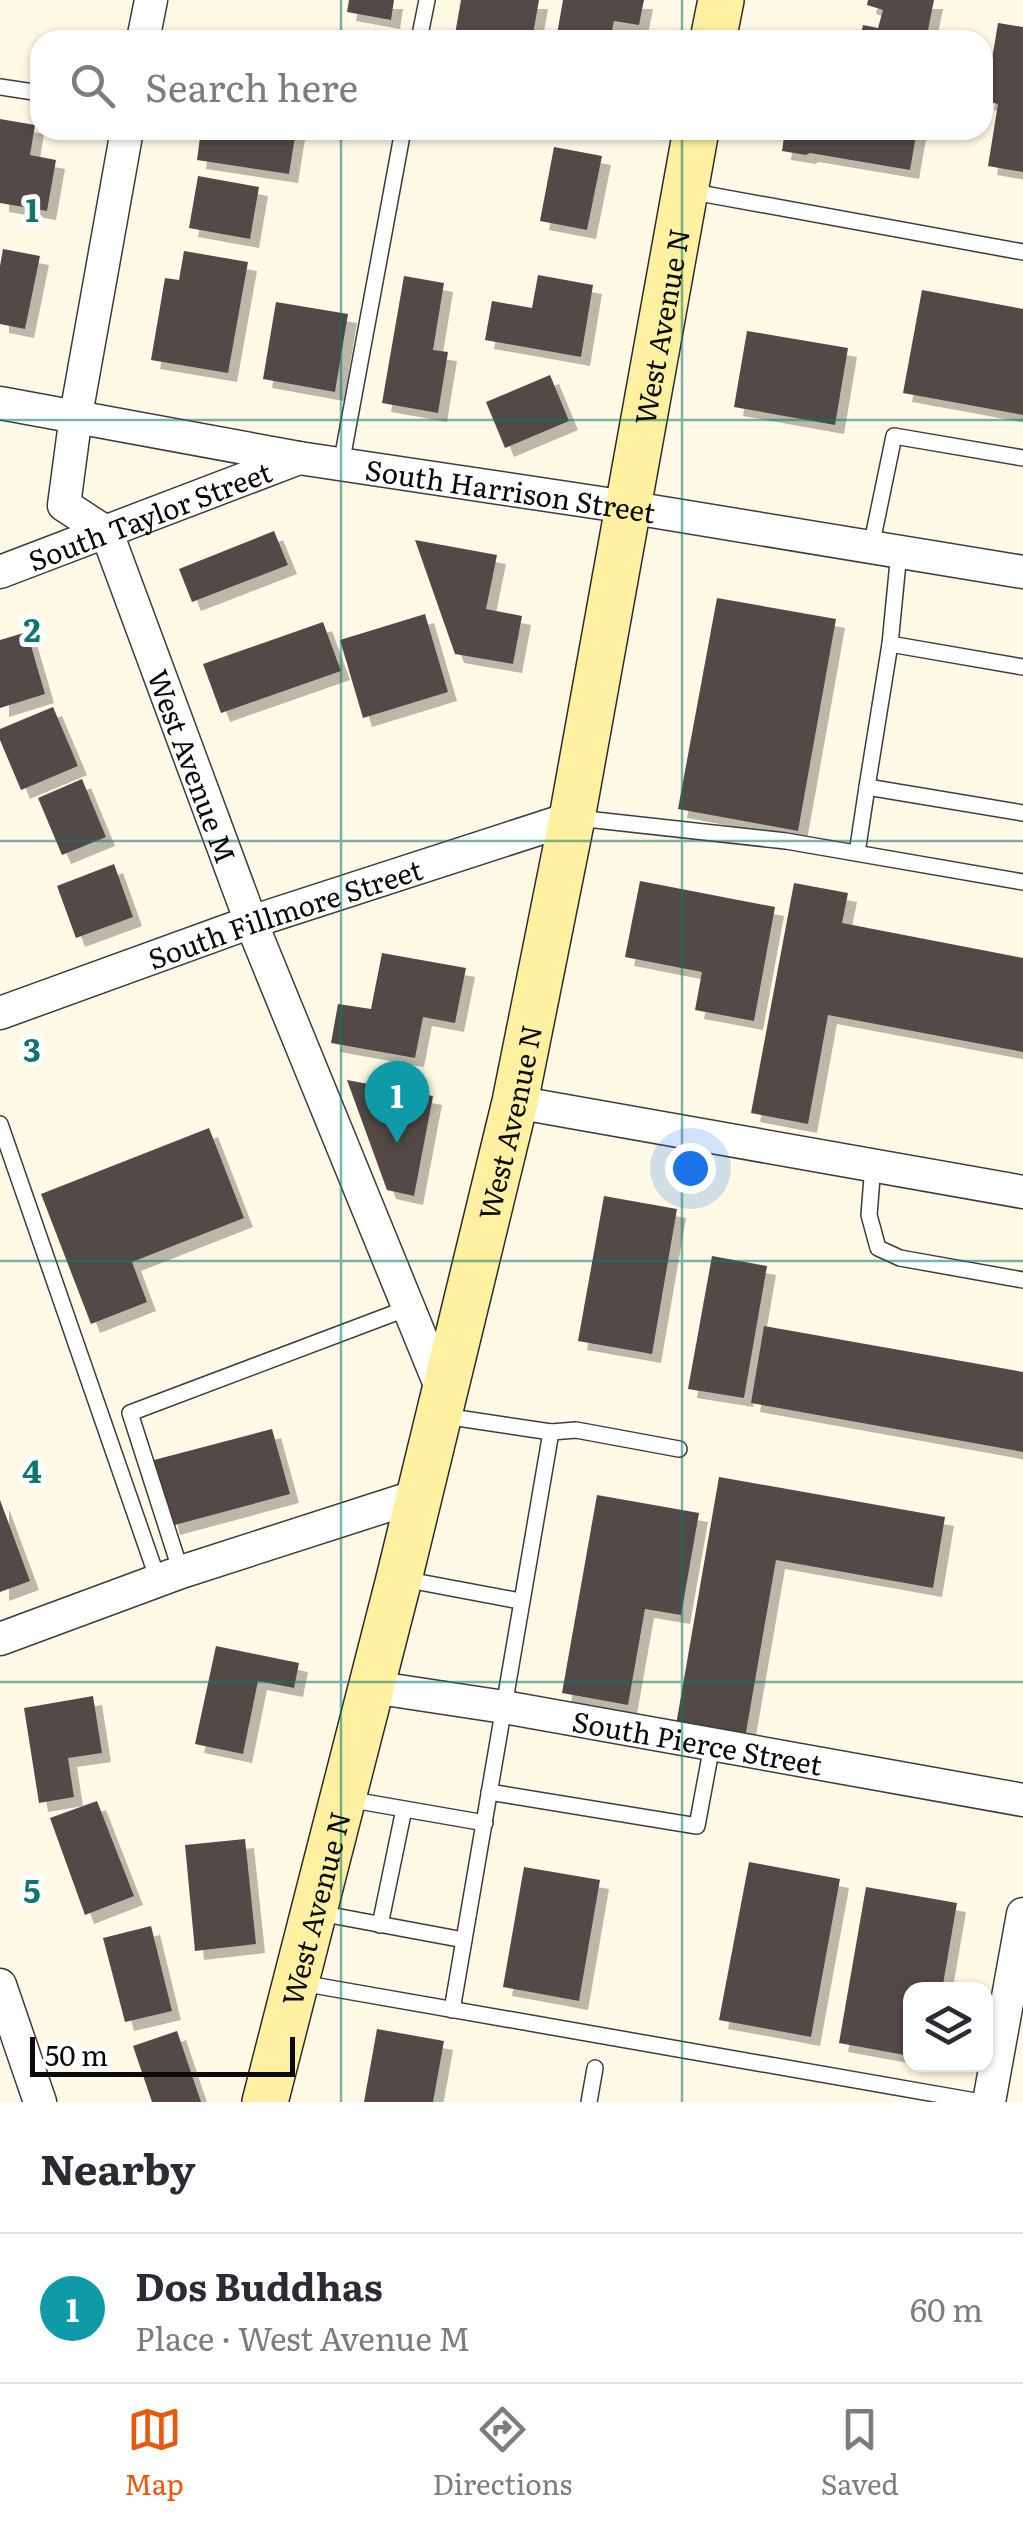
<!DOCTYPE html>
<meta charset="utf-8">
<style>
body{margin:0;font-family:Literata,serif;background:#f7f7f7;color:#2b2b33}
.controls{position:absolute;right:30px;bottom:30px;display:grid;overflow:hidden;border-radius:20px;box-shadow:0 2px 8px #0004}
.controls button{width:90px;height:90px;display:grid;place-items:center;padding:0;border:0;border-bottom:2px solid #e1e1e2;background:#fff;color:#2b2b33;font:50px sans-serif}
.scale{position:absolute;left:30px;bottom:25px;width:265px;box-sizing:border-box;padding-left:10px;border:5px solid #0a0a0a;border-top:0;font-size:28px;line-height:35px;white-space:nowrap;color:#0a0a0a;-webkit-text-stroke:8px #fff;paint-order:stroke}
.you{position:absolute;left:690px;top:1168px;width:35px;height:35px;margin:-25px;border:8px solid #fff;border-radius:50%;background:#1a73e8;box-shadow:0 0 0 15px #1a73e833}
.badge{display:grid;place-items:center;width:65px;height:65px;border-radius:50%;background:#ea580c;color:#fff;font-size:32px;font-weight:700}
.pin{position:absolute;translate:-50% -82px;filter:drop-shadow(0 2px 5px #0008)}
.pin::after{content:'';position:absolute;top:52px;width:35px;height:30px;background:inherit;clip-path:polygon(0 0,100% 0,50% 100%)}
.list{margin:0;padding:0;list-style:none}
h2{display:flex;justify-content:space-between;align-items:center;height:130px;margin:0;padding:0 40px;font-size:42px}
h2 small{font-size:32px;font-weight:400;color:#7c7c81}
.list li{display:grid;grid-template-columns:65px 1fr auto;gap:30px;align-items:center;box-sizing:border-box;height:150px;padding:0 40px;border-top:2px solid #e1e1e2}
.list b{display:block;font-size:38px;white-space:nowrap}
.list p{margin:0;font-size:32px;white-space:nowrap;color:#7c7c81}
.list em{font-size:32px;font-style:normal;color:#7c7c81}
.icon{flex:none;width:55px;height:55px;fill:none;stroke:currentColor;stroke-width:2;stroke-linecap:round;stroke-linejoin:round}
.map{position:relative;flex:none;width:1023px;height:2102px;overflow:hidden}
.search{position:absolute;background:#fff;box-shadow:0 2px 8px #0004;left:30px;right:30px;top:30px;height:110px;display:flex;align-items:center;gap:25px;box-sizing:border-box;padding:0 35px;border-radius:30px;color:#7c7c81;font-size:38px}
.sheet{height:280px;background:#fff}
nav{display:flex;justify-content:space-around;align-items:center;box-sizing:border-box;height:140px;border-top:2px solid #e1e1e2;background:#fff;font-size:28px;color:#7c7c81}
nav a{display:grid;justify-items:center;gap:5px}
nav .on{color:#ea580c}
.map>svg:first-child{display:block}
.building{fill:#524a46;filter:url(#shadow)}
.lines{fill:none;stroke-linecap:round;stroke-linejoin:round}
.service-casing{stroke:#3d3d3d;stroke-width:18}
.minor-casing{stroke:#3d3d3d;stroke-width:35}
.secondary-casing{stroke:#2c2c2c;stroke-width:48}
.service{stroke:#fff;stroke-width:15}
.minor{stroke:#fff;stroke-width:32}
.secondary{stroke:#fff1a1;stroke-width:45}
.grid{fill:none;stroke:#0f766e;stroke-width:2.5;stroke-opacity:0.55}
.labels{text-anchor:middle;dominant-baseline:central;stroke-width:10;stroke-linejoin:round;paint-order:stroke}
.street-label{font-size:28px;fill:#0a0a0a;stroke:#fff}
.grid-label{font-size:32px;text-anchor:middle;font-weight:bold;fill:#0f766e;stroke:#fff;stroke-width:10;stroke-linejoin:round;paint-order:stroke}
</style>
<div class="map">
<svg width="1023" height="2102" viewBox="0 0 1023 2102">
<defs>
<filter id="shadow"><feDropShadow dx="9" dy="9" stdDeviation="0" flood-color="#0004"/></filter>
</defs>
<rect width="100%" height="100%" fill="#fff9e6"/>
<g class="building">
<polygon points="349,0 394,0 391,20 347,12"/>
<polygon points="461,0 539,0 532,40 454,40"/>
<polygon points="563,0 644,0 639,25 614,21 610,40 556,40"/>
<polygon points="868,0 934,0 926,40 860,40 863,25 878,28 883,10 867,5"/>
<polygon points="998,23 1023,27 1023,172 988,166 998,104 985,101"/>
<polygon points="0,119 35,125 30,155 56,160 47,211 0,203"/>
<polygon points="201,130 296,130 289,174 197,160"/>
<polygon points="785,130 917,130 910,170 810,153 806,155 782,151"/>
<polygon points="554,147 602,156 587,230 540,221"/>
<polygon points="198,176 259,187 250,239 189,228"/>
<polygon points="3,249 40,256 25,329 0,324 0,266"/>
<polygon points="184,251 248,262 228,373 151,360 165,278 179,280"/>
<polygon points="538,275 593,285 581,357 485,340 492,301 532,308"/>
<polygon points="404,276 444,283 433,350 448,352 438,413 382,403"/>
<polygon points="922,290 1023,309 1023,415 903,393"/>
<polygon points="276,302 348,314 335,392 263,379"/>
<polygon points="747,331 848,348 835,425 734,407"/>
<polygon points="550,375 569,421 505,448 486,402"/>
<polygon points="274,531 288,565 192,602 179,569"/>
<polygon points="415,540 497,555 486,609 522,616 513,664 455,654"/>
<polygon points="717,598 836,619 798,831 678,809"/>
<polygon points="425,614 448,692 363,718 340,640"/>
<polygon points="323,622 341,671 221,713 203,664"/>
<polygon points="27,632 45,694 0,708 0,640"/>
<polygon points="53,707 78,766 21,790 0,740 0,729"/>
<polygon points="82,779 106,837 62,855 38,798"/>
<polygon points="114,864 133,917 76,938 57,886"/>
<polygon points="640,881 775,907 754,1021 695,1010 702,972 625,957"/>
<polygon points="794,883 848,893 842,923 1023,958 1023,1052 828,1015 808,1124 751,1113"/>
<polygon points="382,953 466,968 455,1023 423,1017 415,1058 331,1043 338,1004 371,1009"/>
<polygon points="347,1080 433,1096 414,1196 387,1190"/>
<polygon points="209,1128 244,1218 132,1262 147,1302 91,1324 41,1194"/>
<polygon points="604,1196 677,1209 652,1354 578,1341"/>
<polygon points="712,1256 767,1266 744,1398 688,1389"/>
<polygon points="764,1326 1023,1372 1023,1452 751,1403"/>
<polygon points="272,1429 290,1494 171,1526 154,1460"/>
<polygon points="719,1477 945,1517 933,1588 776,1560 745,1738 676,1725"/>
<polygon points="597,1495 699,1513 681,1615 645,1609 628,1705 562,1693"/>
<polygon points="0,1500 30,1581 0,1592"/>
<polygon points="216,1646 299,1663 294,1688 258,1681 243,1754 195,1744"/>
<polygon points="93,1696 102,1753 68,1758 74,1797 39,1803 24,1708"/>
<polygon points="97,1801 134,1896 85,1915 50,1818"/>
<polygon points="245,1839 256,1944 195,1951 185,1845"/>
<polygon points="749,1862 840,1879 811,2037 719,2020"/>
<polygon points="524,1867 600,1880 579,2001 503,1987"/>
<polygon points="866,1887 957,1903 942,1990 910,1990 910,2056 839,2043"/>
<polygon points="151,1926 172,2011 125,2022 103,1938"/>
<polygon points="377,2029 444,2041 433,2102 364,2102"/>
<polygon points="177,2031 201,2102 152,2102 133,2046"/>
</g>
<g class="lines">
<g class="service-casing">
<g id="service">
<polyline points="419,40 427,0"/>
<polyline points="0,87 40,93"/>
<polyline points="688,191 1023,252"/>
<polyline points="341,465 403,130"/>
<polyline points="871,547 894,436 1023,458"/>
<polyline points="899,552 890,644 867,787 1023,813"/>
<polyline points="890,644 1023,667"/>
<polyline points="577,818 786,841 1023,882"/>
<polyline points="857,853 867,787"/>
<polyline points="0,1124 158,1580"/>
<polyline points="873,1165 869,1215 878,1248 900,1258 1023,1280"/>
<polyline points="444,1416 551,1432 452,2010"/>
<polyline points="551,1432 576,1430 679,1449"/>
<polyline points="181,1572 130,1413 408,1308"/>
<polyline points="403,1579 520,1601"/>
<polyline points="489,1792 697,1826 712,1745"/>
<polyline points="347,1799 485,1823"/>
<polyline points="319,1913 464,1940"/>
<polyline points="380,1925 404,1809"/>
<polyline points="301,1983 981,2102"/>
<polyline points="589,2102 595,2068"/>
</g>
</g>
<g class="minor-casing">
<g id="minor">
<polyline points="143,40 151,0"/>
<path id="s1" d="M127 130 76 415 64 505 107 533 251 922 445 1397"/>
<path id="s2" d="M0 403 299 458 627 507 1023 572"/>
<path id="s3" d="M0 572 299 458"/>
<path id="s4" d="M0 1013 251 922 572 818"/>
<polyline points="515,1102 1023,1192"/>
<polyline points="0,1639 181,1572 420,1495"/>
<path id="s5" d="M372 1687 504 1707 1023 1800"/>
<polyline points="0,1985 40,2102"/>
<polyline points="989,2102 1023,1914"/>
</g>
</g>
<g class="secondary-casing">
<g id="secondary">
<polyline points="713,40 721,0"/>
<path id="s6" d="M265 2102 399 1579 515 1102 572 818 696 130"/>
</g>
</g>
<use href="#service" class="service"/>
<use href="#minor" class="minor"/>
<use href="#secondary" class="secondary"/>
</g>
<path class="grid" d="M341 0V40M682 0V40M341 130V2102M682 130V2102M0 420H1023M0 841H1023M0 1261H1023M0 1682H1023"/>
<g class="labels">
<g class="street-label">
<text stroke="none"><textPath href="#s6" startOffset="1820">West Avenue N</textPath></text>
<text stroke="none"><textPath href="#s2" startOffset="518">South Harrison Street</textPath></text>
<text stroke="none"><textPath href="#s3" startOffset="160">South Taylor Street</textPath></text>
<text stroke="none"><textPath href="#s1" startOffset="680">West Avenue M</textPath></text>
<text stroke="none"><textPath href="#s4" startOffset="302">South Fillmore Street</textPath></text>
<text stroke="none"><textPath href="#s6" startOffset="1010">West Avenue N</textPath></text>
<text stroke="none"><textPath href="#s5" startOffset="330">South Pierce Street</textPath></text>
<text stroke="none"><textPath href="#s6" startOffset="200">West Avenue N</textPath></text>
</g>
</g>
<g class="grid-label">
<text x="32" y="222">1</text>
<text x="32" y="642">2</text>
<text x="32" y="1062">3</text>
<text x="32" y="1483">4</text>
<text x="32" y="1903">5</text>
</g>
</svg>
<div class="controls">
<button><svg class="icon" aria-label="layers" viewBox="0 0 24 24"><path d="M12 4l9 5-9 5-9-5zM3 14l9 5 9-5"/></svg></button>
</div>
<div class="scale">50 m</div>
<div class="you"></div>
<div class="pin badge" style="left:397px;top:1143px;background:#0f9aa8">1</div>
<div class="search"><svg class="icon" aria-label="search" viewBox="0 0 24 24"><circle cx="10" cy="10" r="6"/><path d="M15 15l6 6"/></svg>Search here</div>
</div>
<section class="sheet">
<h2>Nearby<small></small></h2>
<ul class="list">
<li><span class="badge" style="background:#0f9aa8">1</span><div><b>Dos Buddhas</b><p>Place · West Avenue M</p></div><em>60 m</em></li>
</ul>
</section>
<nav>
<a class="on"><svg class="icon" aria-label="map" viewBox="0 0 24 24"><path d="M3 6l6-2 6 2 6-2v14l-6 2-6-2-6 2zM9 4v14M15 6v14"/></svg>Map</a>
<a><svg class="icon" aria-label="directions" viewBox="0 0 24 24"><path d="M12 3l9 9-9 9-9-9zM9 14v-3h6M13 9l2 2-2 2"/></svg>Directions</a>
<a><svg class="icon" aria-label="saved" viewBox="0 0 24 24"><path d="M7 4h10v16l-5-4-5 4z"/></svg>Saved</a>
</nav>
